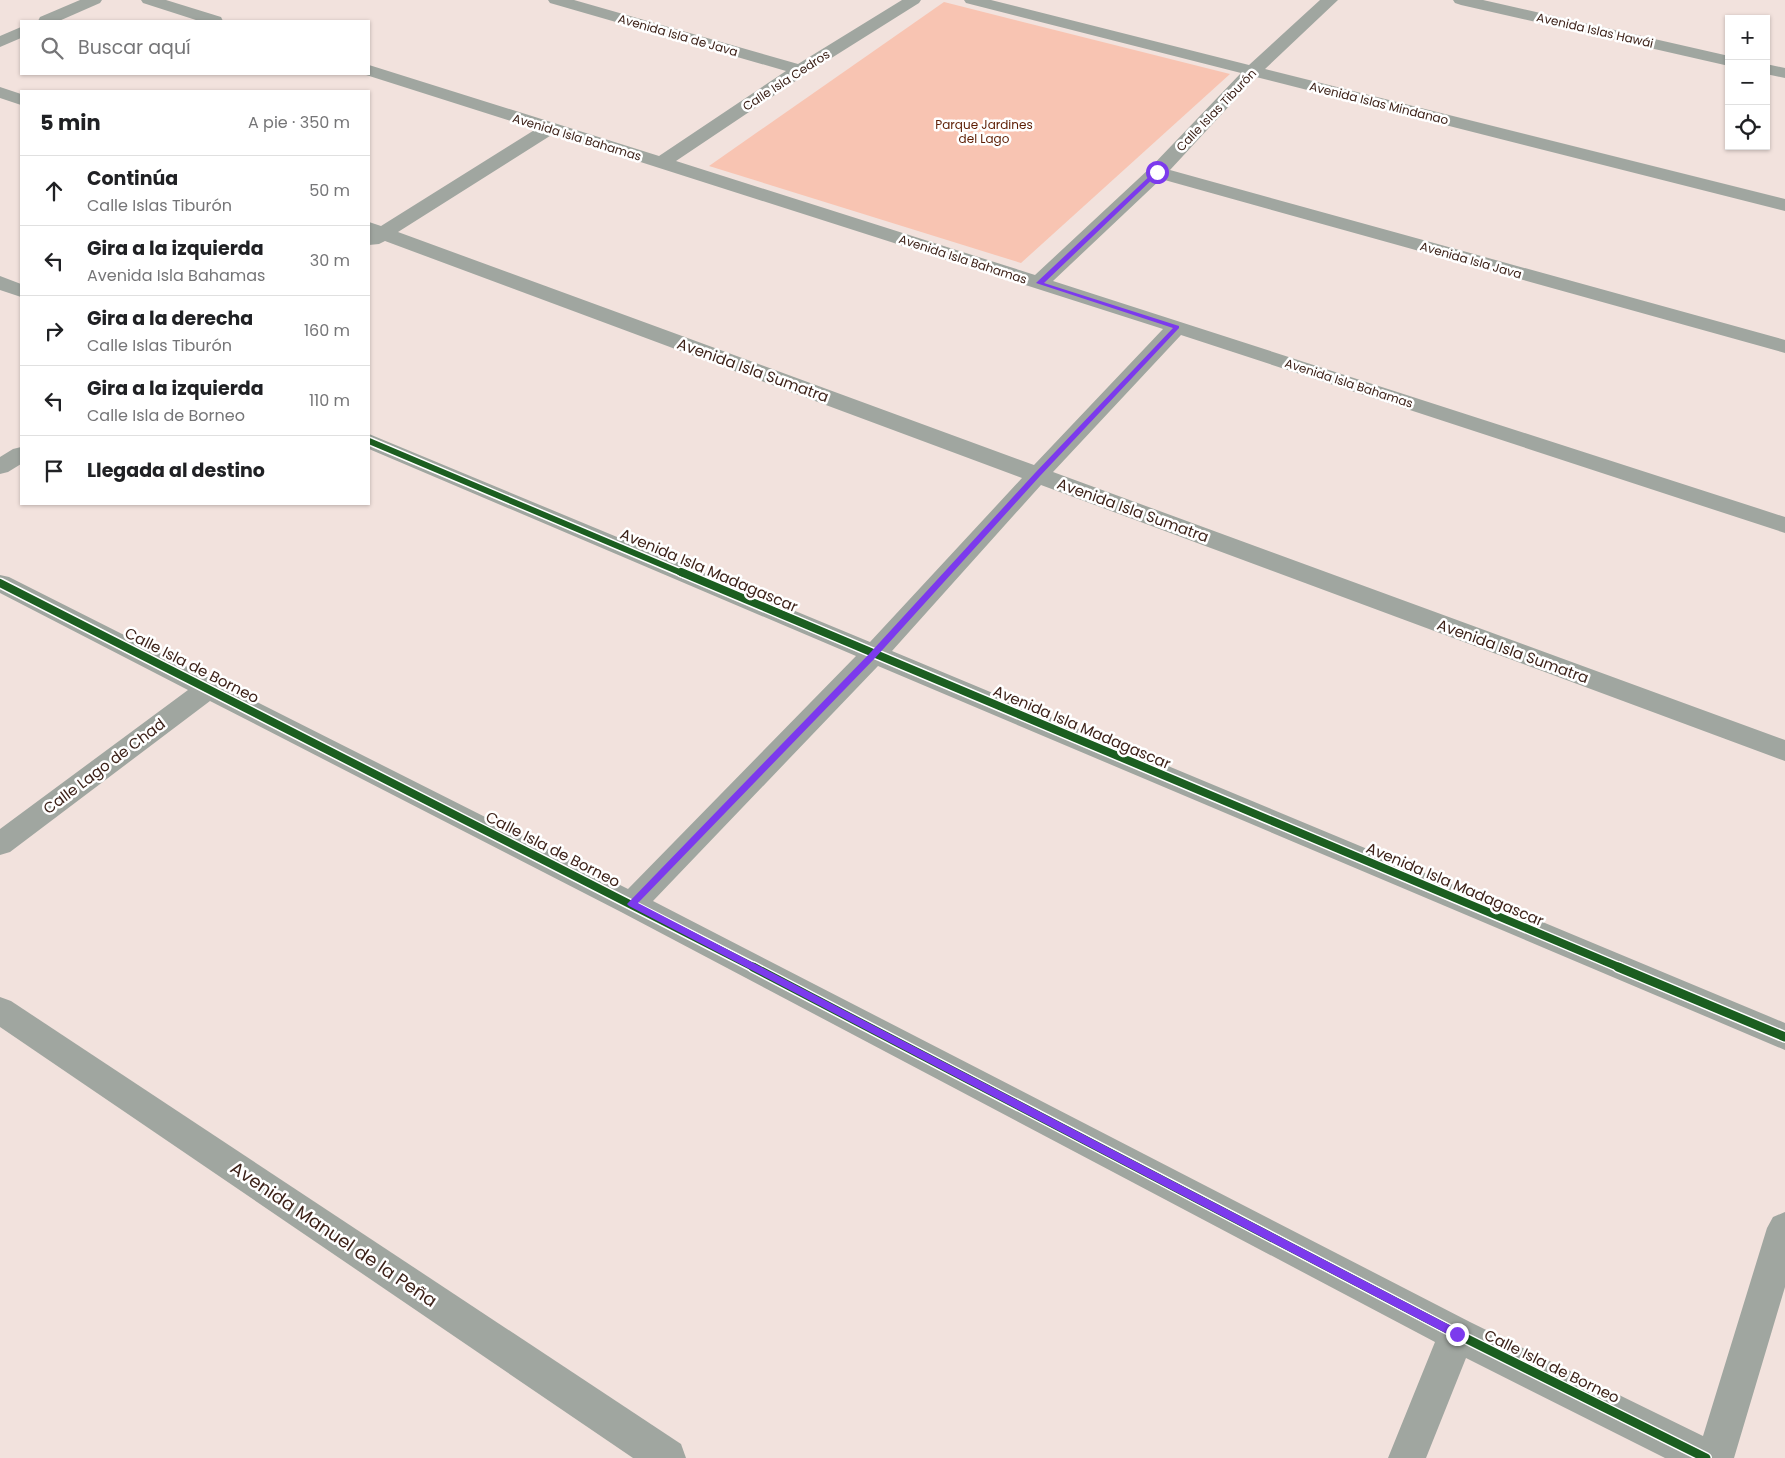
<!DOCTYPE html>
<html lang="es">
<meta charset="utf-8">
<style>
body{margin:0;font-family:Poppins,sans-serif;background:#f6f6f6;color:#202124}
.controls{position:absolute;right:15px;top:15px;display:grid;overflow:hidden;border-radius:0px;box-shadow:0 1px 4px #0004}
.controls button{width:45px;height:45px;display:grid;place-items:center;padding:0;border:0;border-bottom:1px solid #e0e0e0;background:#fff;color:#202124;font:25px sans-serif}
.stop{position:absolute;width:15px;height:15px;margin:-11px;border:4px solid #7c3aed;border-radius:50%;background:#fff}
.stop.end{background:#7c3aed;border-color:#fff;box-shadow:0 1px 5px #0008}
.list{margin:0;padding:0;list-style:none}
h2{display:flex;justify-content:space-between;align-items:center;height:65px;margin:0;padding:0 20px;font-size:21px}
h2 small{font-size:16px;font-weight:400;color:#757577}
.list li{display:grid;grid-template-columns:32px 1fr auto;gap:15px;align-items:center;box-sizing:border-box;height:70px;padding:0 20px;border-top:1px solid #e0e0e0}
.list b{display:block;font-size:19px;white-space:nowrap}
.list p{margin:0;font-size:16px;white-space:nowrap;color:#757577}
.list em{font-size:16px;font-style:normal;color:#757577}
.icon{flex:none;width:28px;height:28px;fill:none;stroke:currentColor;stroke-width:2;stroke-linecap:round;stroke-linejoin:round}
.map{position:relative;flex:none;width:1785px;height:1458px;overflow:hidden}
.search{position:absolute;background:#fff;box-shadow:0 1px 4px #0004;left:20px;top:20px;width:350px;height:55px;display:flex;align-items:center;gap:12px;box-sizing:border-box;padding:0 18px;border-radius:0px;color:#757577;font-size:19px}
.panel{position:absolute;background:#fff;box-shadow:0 1px 4px #0004;left:20px;top:90px;width:350px;height:415px;border-radius:0px}
.map>svg:first-child{display:block}
.green{fill:#f8c4b2}
.lines{fill:none;stroke-linecap:round;stroke-linejoin:round}
.minor{fill:#a0a6a0;fill-rule:evenodd}
.tertiary{fill:#a0a6a0;fill-rule:evenodd}
.cycleway-far2-casing{stroke:#fff;stroke-width:9}
.cycleway-far1-casing{stroke:#fff;stroke-width:11}
.cycleway-casing{stroke:#fff;stroke-width:12}
.cycleway-far2{stroke:#1b5e20;stroke-width:6}
.cycleway-far1{stroke:#1b5e20;stroke-width:8}
.cycleway{stroke:#1b5e20;stroke-width:9}
.route{fill:#7c3aed}
.labels{text-anchor:middle;dominant-baseline:central;stroke-width:5;stroke-linejoin:round;paint-order:stroke}
.far-street-label{font-size:12px;fill:#3d2219;stroke:#fff}
.far-park-label{font-size:12px;fill:#5d1d03;stroke:#fff}
.street-label{font-size:15px;fill:#3d2219;stroke:#fff}
.near-street-label{font-size:18px;fill:#3d2219;stroke:#fff}
</style>
<div class="map">
<svg width="1785" height="1458" viewBox="0 0 1785 1458">
<rect width="100%" height="100%" fill="#f2e2dd"/>
<polygon class="green" points="944,2 1230,74 1021,263 709,166"/>
<g class="lines">
<g class="minor">
<polygon points="80,0 102,0 100,3 59,21 38,21 40,17"/>
<polygon points="141,0 166,0 221,17 223,21 199,21 143,3"/>
<path d="M548 0H574L798 64 902 0H921L919 3 806 74 676 161 1035 275 1150 168 1241 73 966 3 964 0H991L1249 65 1320 0H1338L1265 69 1785 199V211L1256 77 1170 170 1785 340V353L1161 179 1053 281 1785 517V533L1181 335 1053 472 1785 740V761L1041 485 892 651 1785 1023V1050L878 666 653 901 1470 1322 1703 1436 1767 1228 1773 1217 1785 1212V1287L1734 1458H1665L1466 1358 1426 1458H1388L1435 1342 621 912 210 701 10 852 0 855V829L188 690 0 593V575L9 577 628 889 856 656 369 449V434L870 642 1022 478 385 241 379 244 369 245V222L381 226 536 129 363 74H369V65L659 156 786 71 550 3ZM553 134 1163 329 1034 465 398 232Z"/>
<polygon points="21,27 21,38 0,47 0,36"/>
<polygon points="0,87 21,94 21,105 0,98"/>
<polygon points="0,276 21,284 21,297 0,290"/>
<polygon points="21,447 21,464 8,472 0,474 0,457 13,449"/>
<polygon points="0,997 11,1001 681,1444 686,1458 633,1458 0,1027"/>
</g>
<g class="tertiary">
<polygon points="1453,0 1483,0 1729,56 1729,66 1461,5 1455,3"/>
<polygon points="1766,64 1785,68 1785,78 1766,74"/>
</g>
<g class="cycleway-far2-casing">
<polyline id="cycleway-far2" points="369,441 684,574"/>
</g>
<g class="cycleway-far1-casing">
<g id="cycleway-far1">
<polyline points="681,572 1621,968"/>
<polyline points="0,583 755,968"/>
</g>
</g>
<g class="cycleway-casing">
<g id="cycleway">
<polyline points="753,967 1457,1334 1706,1458"/>
<polyline points="1618,967 1785,1037"/>
</g>
</g>
<use href="#cycleway-far2" class="cycleway-far2"/>
<use href="#cycleway-far1" class="cycleway-far1"/>
<use href="#cycleway" class="cycleway"/>
</g>
<polygon class="route" points="1155,171 1160,172 1044,283 1179,326 1179,328 1040,476 876,657 638,903 1461,1331 1463,1334 1461,1338 1457,1339 629,906 627,904 870,653 1035,473 1173,328 1036,283"/>
<g class="labels">
<g class="far-street-label">
<text transform="translate(1595 30) rotate(13)">Avenida Islas Hawái</text>
<text transform="translate(678 35) rotate(16)">Avenida Isla de Java</text>
<text transform="translate(786 80) rotate(-33)">Calle Isla Cedros</text>
<text transform="translate(1379 103) rotate(14)">Avenida Islas Mindanao</text>
<text transform="translate(1216 110) rotate(-46)">Calle Islas Tiburón</text>
<text transform="translate(577 137) rotate(17)">Avenida Isla Bahamas</text>
<text transform="translate(963 259) rotate(18)">Avenida Isla Bahamas</text>
<text transform="translate(1471 260) rotate(16)">Avenida Isla Java</text>
<text transform="translate(1349 383) rotate(18)">Avenida Isla Bahamas</text>
</g>
<g class="far-park-label">
<text x="984" y="124">Parque Jardines<tspan x="984" dy="14">del Lago</tspan></text>
</g>
<g class="street-label">
<text transform="translate(753 370) rotate(20)">Avenida Isla Sumatra</text>
<text transform="translate(1133 510) rotate(20)">Avenida Isla Sumatra</text>
<text transform="translate(709 570) rotate(23)">Avenida Isla Madagascar</text>
<text transform="translate(1513 651) rotate(20)">Avenida Isla Sumatra</text>
<text transform="translate(192 665) rotate(27)">Calle Isla de Borneo</text>
<text transform="translate(1082 727) rotate(23)">Avenida Isla Madagascar</text>
<text transform="translate(104 766) rotate(-37)">Calle Lago de Chad</text>
<text transform="translate(553 849) rotate(27)">Calle Isla de Borneo</text>
<text transform="translate(1455 884) rotate(23)">Avenida Isla Madagascar</text>
<text transform="translate(1552 1366) rotate(26)">Calle Isla de Borneo</text>
</g>
<g class="near-street-label">
<text transform="translate(334 1234) rotate(34)">Avenida Manuel de la Peña</text>
</g>
</g>
</svg>
<div class="controls">
<button>+</button>
<button>−</button>
<button><svg class="icon" aria-label="locate" viewBox="0 0 24 24"><circle cx="12" cy="12" r="6"/><path d="M12 2v4M12 18v4M2 12h4M18 12h4"/></svg></button>
</div>
<div class="stop" style="left:1157px;top:172px"></div>
<div class="stop end" style="left:1457px;top:1334px"></div>
<div class="search"><svg class="icon" aria-label="search" viewBox="0 0 24 24"><circle cx="10" cy="10" r="6"/><path d="M15 15l6 6"/></svg>Buscar aquí</div>
<section class="panel">
<h2>5 min<small>A pie · 350 m</small></h2>
<ul class="list">
<li><svg class="icon" aria-label="ahead" viewBox="0 0 24 24"><path d="M12 20V5M6 11l6-6 6 6"/></svg><div><b>Continúa</b><p>Calle Islas Tiburón</p></div><em>50 m</em></li>
<li><svg class="icon" aria-label="left" viewBox="0 0 24 24"><path d="M17 20v-9H6M10 6l-5 5 5 5"/></svg><div><b>Gira a la izquierda</b><p>Avenida Isla Bahamas</p></div><em>30 m</em></li>
<li><svg class="icon" aria-label="right" viewBox="0 0 24 24"><path d="M7 20v-9h11M14 6l5 5-5 5"/></svg><div><b>Gira a la derecha</b><p>Calle Islas Tiburón</p></div><em>160 m</em></li>
<li><svg class="icon" aria-label="left" viewBox="0 0 24 24"><path d="M17 20v-9H6M10 6l-5 5 5 5"/></svg><div><b>Gira a la izquierda</b><p>Calle Isla de Borneo</p></div><em>110 m</em></li>
<li><svg class="icon" aria-label="arrive" viewBox="0 0 24 24"><path d="M6 21V4h12l-3 4 3 4H6"/></svg><div><b>Llegada al destino</b></div></li>
</ul>
</section>
</div>
